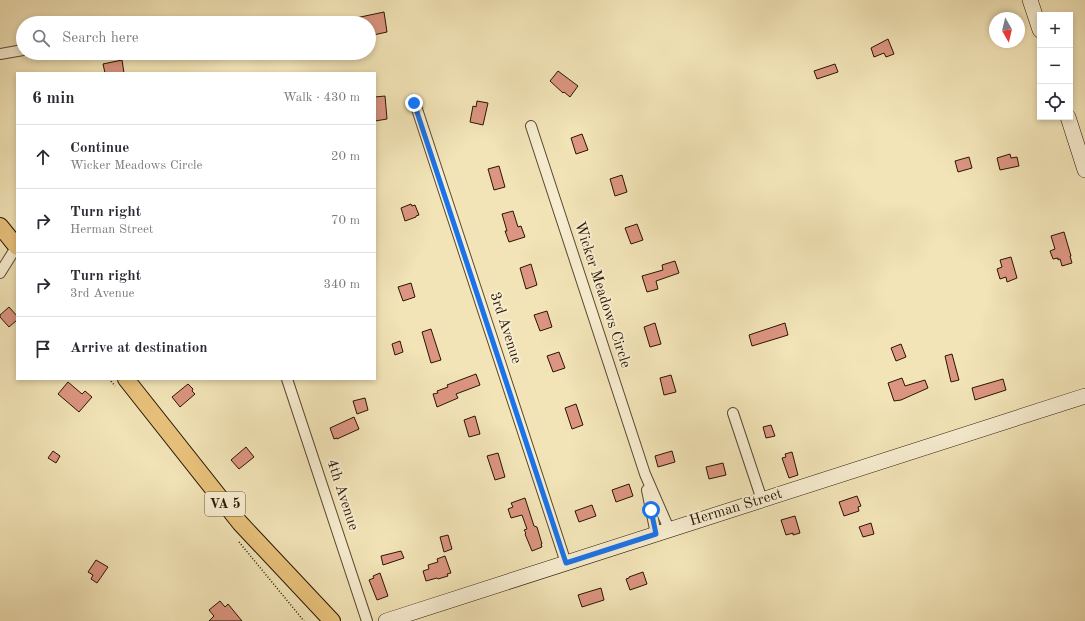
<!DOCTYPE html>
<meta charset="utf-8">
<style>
body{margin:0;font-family:"Old Standard TT",serif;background:#f2f2f3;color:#2b2b33}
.controls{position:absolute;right:12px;top:12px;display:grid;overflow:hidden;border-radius:0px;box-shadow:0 2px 6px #0003}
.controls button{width:36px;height:36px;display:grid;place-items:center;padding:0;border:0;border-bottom:1px solid #e1e1e2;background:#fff;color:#2b2b33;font:20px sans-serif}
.compass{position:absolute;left:989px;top:12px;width:36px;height:36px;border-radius:50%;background:#fff;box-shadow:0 2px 6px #0003;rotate:172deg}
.stop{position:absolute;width:12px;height:12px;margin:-9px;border:3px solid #1a73e8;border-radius:50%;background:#fff}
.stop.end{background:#1a73e8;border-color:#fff;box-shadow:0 1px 4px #0008}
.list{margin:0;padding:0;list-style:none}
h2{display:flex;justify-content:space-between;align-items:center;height:52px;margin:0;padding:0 16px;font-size:17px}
h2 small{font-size:13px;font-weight:400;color:#7c7c81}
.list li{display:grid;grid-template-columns:26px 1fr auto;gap:12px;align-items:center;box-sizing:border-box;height:64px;padding:0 16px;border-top:1px solid #e1e1e2}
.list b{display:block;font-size:15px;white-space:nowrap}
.list p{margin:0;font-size:13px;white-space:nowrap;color:#7c7c81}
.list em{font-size:13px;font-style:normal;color:#7c7c81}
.icon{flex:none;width:22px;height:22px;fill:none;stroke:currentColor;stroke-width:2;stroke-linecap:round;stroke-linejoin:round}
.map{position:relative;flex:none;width:1085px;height:621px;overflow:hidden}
.search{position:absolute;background:#fff;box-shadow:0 2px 6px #0003;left:16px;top:16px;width:360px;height:44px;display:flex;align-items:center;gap:10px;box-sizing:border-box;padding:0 14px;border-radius:22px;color:#7c7c81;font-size:15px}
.panel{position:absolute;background:#fff;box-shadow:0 2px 6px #0003;left:16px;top:72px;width:360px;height:308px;border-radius:0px}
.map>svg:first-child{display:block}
.building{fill:#dc9581;stroke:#281502}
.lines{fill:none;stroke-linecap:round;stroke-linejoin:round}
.street-casing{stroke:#5a492f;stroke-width:12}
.secondary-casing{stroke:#281502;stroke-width:16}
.primary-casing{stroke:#281502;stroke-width:18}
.path{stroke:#281502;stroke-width:1.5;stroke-dasharray:1 2;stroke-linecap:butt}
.street{stroke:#f7edd0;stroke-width:10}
.secondary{stroke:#f7edd0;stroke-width:15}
.primary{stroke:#e9c27c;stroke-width:16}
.route{stroke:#1a73e8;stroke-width:5}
.labels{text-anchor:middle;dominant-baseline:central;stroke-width:4;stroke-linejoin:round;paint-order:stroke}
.shield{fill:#f7edd0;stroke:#665640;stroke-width:1}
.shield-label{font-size:14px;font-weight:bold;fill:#281502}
.street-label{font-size:15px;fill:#281502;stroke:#f7edd0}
</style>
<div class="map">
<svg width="1085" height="621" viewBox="0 0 1085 621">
<rect width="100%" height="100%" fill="#f2e4b7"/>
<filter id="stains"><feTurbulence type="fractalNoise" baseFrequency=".005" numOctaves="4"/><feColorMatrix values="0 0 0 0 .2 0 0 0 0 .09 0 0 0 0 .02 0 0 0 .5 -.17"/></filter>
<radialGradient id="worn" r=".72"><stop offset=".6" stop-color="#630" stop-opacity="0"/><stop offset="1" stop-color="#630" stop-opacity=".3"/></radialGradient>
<g class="building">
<polygon points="384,12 387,32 369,36 369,23 351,23 351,19"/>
<polygon points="888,39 894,54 886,57 884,53 874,57 871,48"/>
<polygon points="122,60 124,73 105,73 103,64"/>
<polygon points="835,64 838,72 817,79 814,71"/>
<polygon points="558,71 578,86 570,97 564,92 563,93 550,81"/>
<polygon points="385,96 387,119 375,121 375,97"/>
<polygon points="477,101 488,103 483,125 470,122 473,106 476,107"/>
<polygon points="582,134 588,150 576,154 571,138"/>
<polygon points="1010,154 1011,158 1017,157 1019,166 1000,170 997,158"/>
<polygon points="969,157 972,168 958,172 955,161"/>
<polygon points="499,166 505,187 494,190 488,169"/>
<polygon points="622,175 627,192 615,196 610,179"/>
<polygon points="411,204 412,206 415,205 419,215 416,216 416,217 405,221 401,208"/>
<polygon points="513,211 518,227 521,226 525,237 509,242 505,231 507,231 502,214"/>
<polygon points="637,224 643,240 631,244 625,228"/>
<polygon points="1064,232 1071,256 1070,256 1072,263 1062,266 1060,259 1058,260 1058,258 1053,259 1050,251 1055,249 1051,236"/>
<polygon points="1011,257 1017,278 1007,282 1006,277 1000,279 997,269 1002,267 1000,260"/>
<polygon points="675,261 679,273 656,281 658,289 647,292 642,276 663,270 662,265"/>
<polygon points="531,264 537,285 526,289 520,268"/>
<polygon points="411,283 415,297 403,301 398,287"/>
<polygon points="9,307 17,316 17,320 9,327 0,317 0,315"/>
<polygon points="547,311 552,327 540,331 534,315"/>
<polygon points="655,323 661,344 650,347 644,327"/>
<polygon points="785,323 788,335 752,346 749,335"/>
<polygon points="431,329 441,360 431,363 422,332"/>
<polygon points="400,341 403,352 395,355 392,344"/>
<polygon points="901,344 906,357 896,361 891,348"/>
<polygon points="559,352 565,368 553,372 547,356"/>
<polygon points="952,354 959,380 951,382 945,356"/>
<polygon points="476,374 480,385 456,394 458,398 437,407 433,394 438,393 437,391 448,387 447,385"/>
<polygon points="671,375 676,392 664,395 660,378"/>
<polygon points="902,378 905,386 925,380 928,388 901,400 894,401 888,383"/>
<polygon points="1003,379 1006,390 975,400 972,388"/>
<polygon points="68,382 82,394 85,391 92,397 79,412 58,394"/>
<polygon points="188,384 193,389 192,391 195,394 180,407 172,397"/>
<polygon points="365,398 368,410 357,414 353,401"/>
<polygon points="576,404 583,425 572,429 565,408"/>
<polygon points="475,416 480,434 469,437 464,420"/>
<polygon points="354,417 359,429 337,439 337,438 334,439 330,428"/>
<polygon points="771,425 775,436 766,438 763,427"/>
<polygon points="246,447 254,457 239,469 231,460"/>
<polygon points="53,451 60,456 56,463 48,458"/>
<polygon points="672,451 675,462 658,467 655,456"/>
<polygon points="792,452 798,475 789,478 782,458 786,457 785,454"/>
<polygon points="498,453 505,477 495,480 487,456"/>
<polygon points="723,463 726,475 709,479 706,467"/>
<polygon points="629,484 633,496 616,502 612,490"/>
<polygon points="857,496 861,506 858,507 859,511 844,516 839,502"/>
<polygon points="525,498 534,526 537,527 542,544 541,544 542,547 532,551 525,534 526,533 524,530 527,529 522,515 511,518 508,509 513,507 511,503"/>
<polygon points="592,505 596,516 579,522 575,511"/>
<polygon points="795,516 800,533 793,535 793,533 786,535 781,520"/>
<polygon points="871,523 874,534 863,537 859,527"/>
<polygon points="448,535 452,549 444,552 440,537"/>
<polygon points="401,551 404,558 383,565 381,556"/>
<polygon points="445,556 451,573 447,574 448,576 438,579 437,578 426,581 423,571 429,569 428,565 438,562 437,559"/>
<polygon points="96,560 108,567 97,583 91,579 93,575 88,572"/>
<polygon points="643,572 647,584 630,590 626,579 629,578 629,577"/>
<polygon points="380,573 388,596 377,600 369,580 374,578 373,576"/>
<polygon points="601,588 604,600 582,607 578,595"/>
<polygon points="220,601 225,607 228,604 242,621 209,621 214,616 209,610"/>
</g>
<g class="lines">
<g class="street-casing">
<g id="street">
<polyline points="0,54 23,50"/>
<polyline points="415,103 566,563"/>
<polyline points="531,126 645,474 669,529"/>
<polyline points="0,273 17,246"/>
<polyline points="287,379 367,621"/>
<polyline points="733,413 762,500"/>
<polyline points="647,490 656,534"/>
</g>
</g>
<g class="secondary-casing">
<g id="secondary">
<polyline points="1030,0 1040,30"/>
<polyline points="1068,117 1085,170"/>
<polyline points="386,621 1085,396"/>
</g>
</g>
<g class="primary-casing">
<g id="primary">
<polyline points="0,226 17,247"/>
<polyline points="126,379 240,523 332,621"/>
</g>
</g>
<g class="path">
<polyline points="109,379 115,386"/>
<polyline points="239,542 304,621"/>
</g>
<use href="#street" class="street"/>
<use href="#secondary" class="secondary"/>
<use href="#primary" class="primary"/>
</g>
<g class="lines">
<polyline class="route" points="414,103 566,563 656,534 651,510"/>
</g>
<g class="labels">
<rect class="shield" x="205" y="492" width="40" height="24" rx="3"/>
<g class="shield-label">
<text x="225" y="504">VA 5</text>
</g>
<g class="street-label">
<text transform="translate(602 295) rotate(72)">Wicker Meadows Circle</text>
<text transform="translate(505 328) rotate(72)">3rd Avenue</text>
<text transform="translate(342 495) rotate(72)">4th Avenue</text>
<text transform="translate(736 508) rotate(-17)">Herman Street</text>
</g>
</g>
<rect width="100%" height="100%" filter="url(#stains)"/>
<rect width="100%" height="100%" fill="url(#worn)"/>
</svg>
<div class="controls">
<button>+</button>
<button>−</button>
<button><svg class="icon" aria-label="locate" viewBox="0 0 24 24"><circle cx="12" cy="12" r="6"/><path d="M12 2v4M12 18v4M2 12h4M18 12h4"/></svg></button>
</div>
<svg class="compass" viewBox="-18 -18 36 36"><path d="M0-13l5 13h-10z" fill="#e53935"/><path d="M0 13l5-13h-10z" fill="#7c7c81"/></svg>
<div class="stop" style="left:651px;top:510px"></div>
<div class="stop end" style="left:414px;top:103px"></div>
<div class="search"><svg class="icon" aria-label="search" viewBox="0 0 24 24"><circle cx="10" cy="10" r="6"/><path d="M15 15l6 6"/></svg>Search here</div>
<section class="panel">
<h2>6 min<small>Walk · 430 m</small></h2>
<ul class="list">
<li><svg class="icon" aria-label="ahead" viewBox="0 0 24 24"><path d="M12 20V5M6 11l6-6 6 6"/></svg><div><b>Continue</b><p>Wicker Meadows Circle</p></div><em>20 m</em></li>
<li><svg class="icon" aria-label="right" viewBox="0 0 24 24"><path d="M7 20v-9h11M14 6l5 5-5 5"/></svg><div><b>Turn right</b><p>Herman Street</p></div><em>70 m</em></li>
<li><svg class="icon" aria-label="right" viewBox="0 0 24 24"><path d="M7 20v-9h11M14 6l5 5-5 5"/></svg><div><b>Turn right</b><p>3rd Avenue</p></div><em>340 m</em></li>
<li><svg class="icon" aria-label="arrive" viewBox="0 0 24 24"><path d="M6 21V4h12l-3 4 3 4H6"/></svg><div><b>Arrive at destination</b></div></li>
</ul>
</section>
</div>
